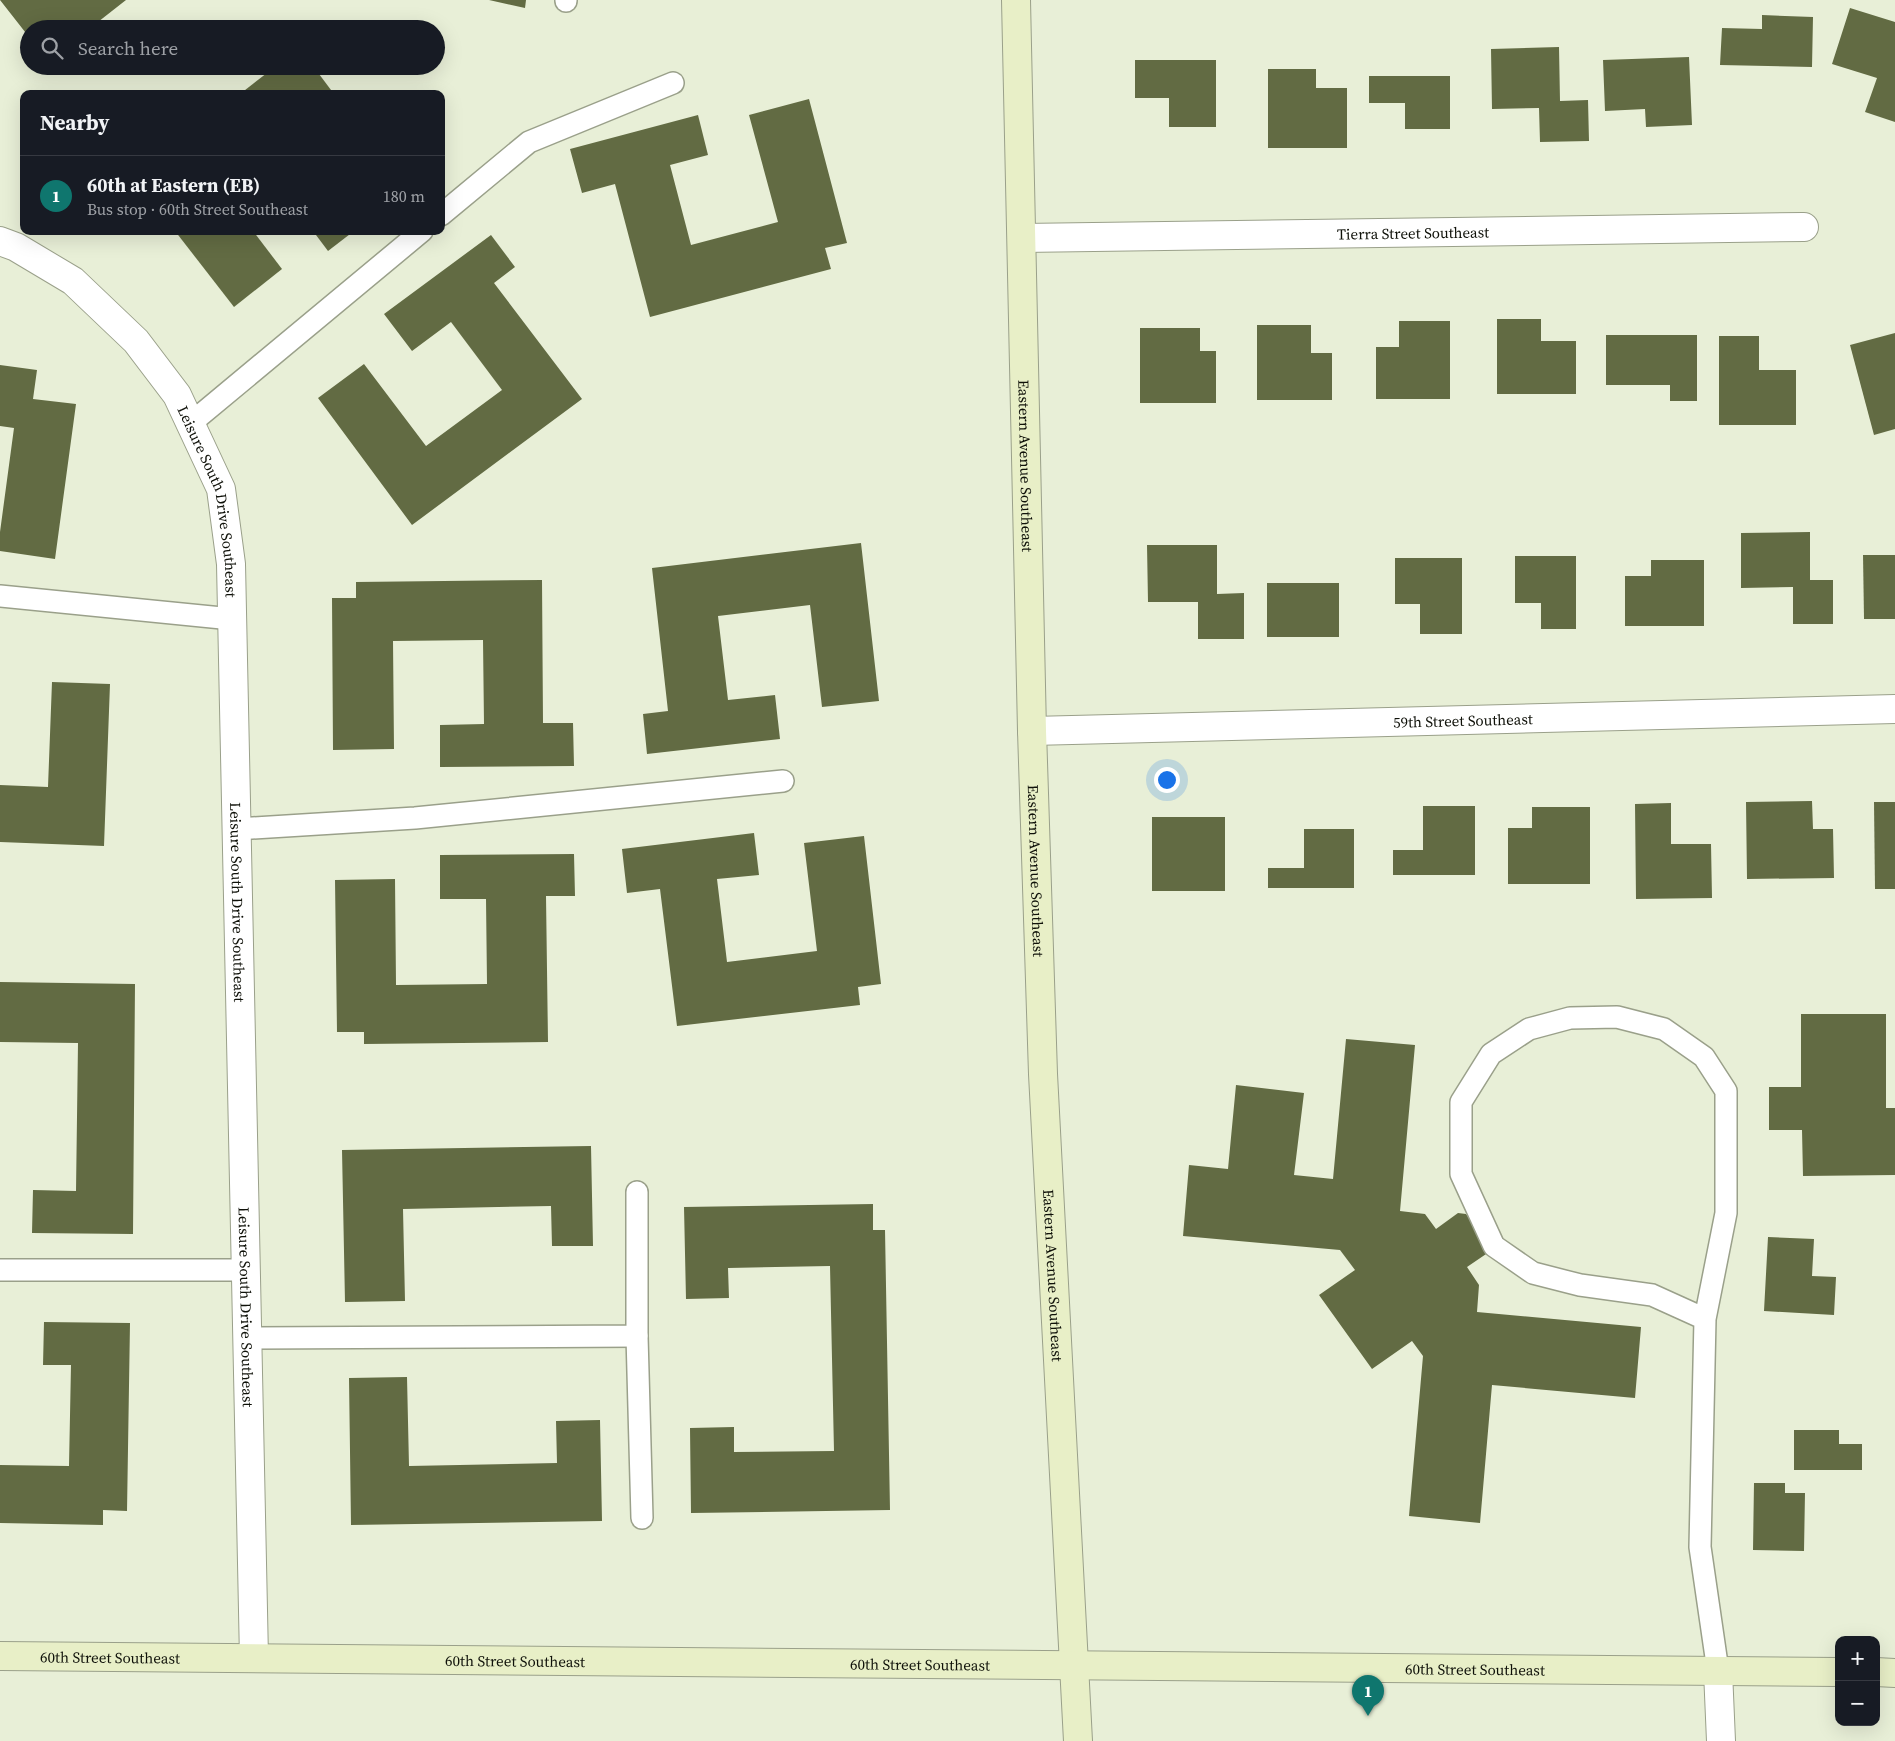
<!DOCTYPE html>
<meta charset="utf-8">
<style>
body{margin:0;font-family:"Source Serif 4",serif;background:#242831;color:#f1f3f6}
.controls{position:absolute;right:15px;bottom:15px;display:grid;overflow:hidden;border-radius:10px;box-shadow:0 5px 20px #0002}
.controls button{width:45px;height:45px;display:grid;place-items:center;padding:0;border:0;border-bottom:1px solid #363941;background:#171b24;color:#f1f3f6;font:25px sans-serif}
.you{position:absolute;left:1166px;top:779px;width:18px;height:18px;margin:-12px;border:4px solid #fff;border-radius:50%;background:#1a73e8;box-shadow:0 0 0 8px #1a73e833}
.badge{display:grid;place-items:center;width:32px;height:32px;border-radius:50%;background:#0f766e;color:#fff;font-size:16px;font-weight:700}
.pin{position:absolute;translate:-50% -41px;filter:drop-shadow(0 1px 2px #0008)}
.pin::after{content:'';position:absolute;top:26px;width:18px;height:15px;background:inherit;clip-path:polygon(0 0,100% 0,50% 100%)}
.list{margin:0;padding:0;list-style:none}
h2{display:flex;justify-content:space-between;align-items:center;height:65px;margin:0;padding:0 20px;font-size:21px}
h2 small{font-size:16px;font-weight:400;color:#9ea1a6}
.list li{display:grid;grid-template-columns:32px 1fr auto;gap:15px;align-items:center;box-sizing:border-box;height:80px;padding:0 20px;border-top:1px solid #363941}
.list b{display:block;font-size:19px;white-space:nowrap}
.list p{margin:0;font-size:16px;white-space:nowrap;color:#9ea1a6}
.list em{font-size:16px;font-style:normal;color:#9ea1a6}
.icon{flex:none;width:28px;height:28px;fill:none;stroke:currentColor;stroke-width:2;stroke-linecap:round;stroke-linejoin:round}
.map{position:relative;flex:none;width:1895px;height:1741px;overflow:hidden}
.search{position:absolute;background:#171b24;box-shadow:0 5px 20px #0002;left:20px;top:20px;width:425px;height:55px;display:flex;align-items:center;gap:12px;box-sizing:border-box;padding:0 18px;border-radius:28px;color:#9ea1a6;font-size:19px}
.panel{position:absolute;background:#171b24;box-shadow:0 5px 20px #0002;left:20px;top:90px;width:425px;height:145px;border-radius:10px}
.map>svg:first-child{display:block}
.building{fill:#626b43}
.lines{fill:none;stroke-linecap:round;stroke-linejoin:round}
.lane-casing{stroke:#9aa08a;stroke-width:24}
.street-casing{stroke:#9aa08a;stroke-width:30}
.secondary-casing{stroke:#9aa08a;stroke-width:30}
.lane{stroke:#fff;stroke-width:21}
.street{stroke:#fff;stroke-width:28}
.secondary{stroke:#e8efc7;stroke-width:28}
.labels{text-anchor:middle;dominant-baseline:central;stroke-width:4;stroke-linejoin:round;paint-order:stroke}
.street-label{font-size:15px;fill:#0f1109;stroke:#e8efd7}
</style>
<div class="map">
<svg width="1895" height="1741" viewBox="0 0 1895 1741">
<rect width="100%" height="100%" fill="#e8efd7"/>
<g class="building">
<polygon points="0,0 126,0 89,29 29,29 29,37"/>
<polygon points="489,0 526,0 525,8"/>
<polygon points="1850,8 1895,22 1895,122 1865,112 1877,78 1832,64"/>
<polygon points="1762,15 1813,17 1812,67 1720,65 1722,28 1762,29"/>
<polygon points="1559,47 1560,101 1588,100 1589,141 1540,142 1539,108 1492,109 1491,49"/>
<polygon points="1689,57 1692,125 1646,127 1645,109 1605,111 1603,60"/>
<polygon points="1135,60 1216,60 1216,127 1169,127 1169,98 1135,98"/>
<polygon points="276,66 313,66 334,94 240,94"/>
<polygon points="1268,69 1316,69 1316,88 1347,88 1347,148 1268,148"/>
<polygon points="1369,76 1450,76 1450,129 1405,129 1405,103 1369,103"/>
<polygon points="809,99 847,243 825,248 831,269 650,317 615,184 582,193 570,149 698,115 708,155 670,165 691,245 778,222 749,115"/>
<polygon points="175,231 253,231 282,269 234,307"/>
<polygon points="313,231 354,231 328,251"/>
<polygon points="491,235 515,267 494,283 582,399 412,525 318,398 364,364 426,446 502,390 451,322 412,351 384,314"/>
<polygon points="1497,319 1541,319 1541,341 1576,341 1576,394 1497,394"/>
<polygon points="1399,321 1450,321 1450,399 1376,399 1376,347 1399,347"/>
<polygon points="1257,325 1311,325 1311,353 1332,353 1332,400 1257,400"/>
<polygon points="1140,328 1200,328 1200,351 1216,351 1216,403 1140,403"/>
<polygon points="1895,333 1895,429 1874,435 1850,345"/>
<polygon points="1606,335 1697,335 1697,401 1670,401 1670,385 1606,385"/>
<polygon points="1719,336 1759,336 1759,370 1796,370 1796,425 1719,425"/>
<polygon points="0,365 37,370 33,399 76,404 55,559 0,551 0,532 14,428 0,426"/>
<polygon points="1810,532 1810,580 1833,580 1833,624 1793,624 1793,587 1741,588 1741,533"/>
<polygon points="861,543 879,701 822,707 810,605 718,616 728,700 775,695 780,739 647,754 643,714 668,711 652,568"/>
<polygon points="1147,545 1217,545 1217,594 1244,593 1244,639 1198,639 1198,602 1148,602"/>
<polygon points="1863,555 1895,555 1895,619 1864,619"/>
<polygon points="1515,556 1576,556 1576,629 1541,629 1541,603 1515,603"/>
<polygon points="1395,558 1462,558 1462,634 1420,634 1420,604 1395,604"/>
<polygon points="1651,560 1704,560 1704,626 1625,626 1625,576 1651,576"/>
<polygon points="542,580 543,723 573,723 574,766 440,767 440,725 484,724 483,640 393,641 394,749 333,750 332,598 356,598 356,582"/>
<rect x="1267" y="583" width="72" height="54"/>
<polygon points="52,682 110,684 104,846 0,842 0,785 48,787"/>
<polygon points="1812,801 1813,829 1833,829 1834,878 1747,879 1746,802"/>
<polygon points="1874,802 1895,802 1895,889 1875,889"/>
<polygon points="1671,803 1671,844 1711,844 1712,898 1636,899 1635,804"/>
<polygon points="1423,806 1475,806 1475,875 1393,875 1393,850 1423,850"/>
<polygon points="1532,807 1590,807 1590,884 1508,884 1508,828 1532,828"/>
<rect x="1152" y="817" width="73" height="74"/>
<polygon points="1304,829 1354,829 1354,888 1268,888 1268,868 1304,868"/>
<polygon points="754,833 759,875 717,879 727,962 817,951 804,843 864,836 881,984 858,987 860,1005 677,1026 660,889 627,893 622,849"/>
<polygon points="574,854 575,896 546,896 548,1042 364,1044 364,1032 337,1032 335,880 395,879 396,985 487,984 486,899 440,899 440,855"/>
<polygon points="0,982 135,984 133,1234 32,1233 33,1190 76,1191 78,1043 0,1042"/>
<polygon points="1801,1014 1886,1014 1886,1108 1895,1108 1895,1175 1803,1176 1802,1130 1769,1130 1769,1087 1801,1087"/>
<polygon points="1346,1039 1415,1045 1400,1211 1425,1214 1436,1229 1458,1213 1466,1214 1492,1250 1467,1267 1479,1285 1477,1312 1641,1327 1635,1398 1492,1385 1480,1523 1409,1516 1423,1356 1412,1341 1372,1369 1319,1295 1355,1270 1340,1250 1183,1236 1189,1165 1228,1169 1236,1085 1304,1093 1294,1175 1333,1179"/>
<polygon points="591,1146 593,1246 552,1246 551,1206 403,1209 405,1301 345,1302 342,1150"/>
<polygon points="873,1204 873,1230 885,1230 890,1510 691,1513 690,1428 734,1427 734,1452 834,1451 830,1266 728,1268 729,1298 686,1299 684,1207"/>
<polygon points="1768,1237 1814,1239 1812,1276 1836,1277 1834,1315 1764,1311"/>
<polygon points="44,1322 130,1323 127,1511 103,1510 103,1525 0,1523 0,1465 69,1466 71,1365 43,1365"/>
<polygon points="407,1377 409,1466 557,1463 556,1421 600,1420 602,1521 351,1525 349,1378"/>
<polygon points="1794,1430 1839,1430 1839,1444 1862,1444 1862,1470 1794,1470"/>
<polygon points="1754,1483 1785,1483 1785,1493 1805,1493 1804,1551 1753,1550"/>
</g>
<g class="lines">
<g class="lane-casing">
<g id="lane">
<polyline points="566,1 566,0"/>
<polyline points="441,215 529,142 673,83"/>
<polyline points="191,423 422,231"/>
<polyline points="0,596 232,619"/>
<polyline points="237,829 415,818 783,781"/>
<polyline points="0,1270 246,1270"/>
<polyline points="1705,1319 1652,1295 1580,1285 1533,1273 1494,1246 1461,1174 1461,1102 1491,1054 1529,1029 1570,1018 1617,1017 1664,1029 1704,1057 1726,1091 1726,1213 1705,1319 1700,1547 1718,1671"/>
<polyline points="637,1336 642,1518"/>
<polyline points="247,1338 637,1336 637,1192"/>
</g>
</g>
<g class="street-casing">
<g id="street">
<path id="s1" d="M1022 238 1804 227"/>
<path id="s2" d="M0 241 16 247 73 281 136 341 177 395 221 489 231 564 254 1658"/>
<path id="s3" d="M1032 731 1895 709"/>
<polyline points="1718,1671 1721,1741"/>
</g>
</g>
<g class="secondary-casing">
<g id="secondary">
<path id="s4" d="M1016 0 1032 731 1043 1074 1078 1741"/>
<path id="s5" d="M0 1656 1839 1672"/>
<polyline points="1876,1672 1895,1673"/>
</g>
</g>
<use href="#lane" class="lane"/>
<use href="#street" class="street"/>
<use href="#secondary" class="secondary"/>
</g>
<g class="labels">
<g class="street-label">
<text stroke="none"><textPath href="#s1" startOffset="391">Tierra Street Southeast</textPath></text>
<text stroke="none"><textPath href="#s4" startOffset="466">Eastern Avenue Southeast</textPath></text>
<text stroke="none"><textPath href="#s2" startOffset="351">Leisure South Drive Southeast</textPath></text>
<text stroke="none"><textPath href="#s3" startOffset="431">59th Street Southeast</textPath></text>
<text stroke="none"><textPath href="#s4" startOffset="871">Eastern Avenue Southeast</textPath></text>
<text stroke="none"><textPath href="#s2" startOffset="756">Leisure South Drive Southeast</textPath></text>
<text stroke="none"><textPath href="#s4" startOffset="1276">Eastern Avenue Southeast</textPath></text>
<text stroke="none"><textPath href="#s2" startOffset="1161">Leisure South Drive Southeast</textPath></text>
<text stroke="none"><textPath href="#s5" startOffset="110">60th Street Southeast</textPath></text>
<text stroke="none"><textPath href="#s5" startOffset="515">60th Street Southeast</textPath></text>
<text stroke="none"><textPath href="#s5" startOffset="920">60th Street Southeast</textPath></text>
<text stroke="none"><textPath href="#s5" startOffset="1475">60th Street Southeast</textPath></text>
</g>
</g>
</svg>
<div class="controls">
<button>+</button>
<button>−</button>
</div>
<div class="you"></div>
<div class="pin badge" style="left:1368px;top:1716px">1</div>
<div class="search"><svg class="icon" aria-label="search" viewBox="0 0 24 24"><circle cx="10" cy="10" r="6"/><path d="M15 15l6 6"/></svg>Search here</div>
<section class="panel">
<h2>Nearby<small></small></h2>
<ul class="list">
<li><span class="badge">1</span><div><b>60th at Eastern (EB)</b><p>Bus stop · 60th Street Southeast</p></div><em>180 m</em></li>
</ul>
</section>
</div>
